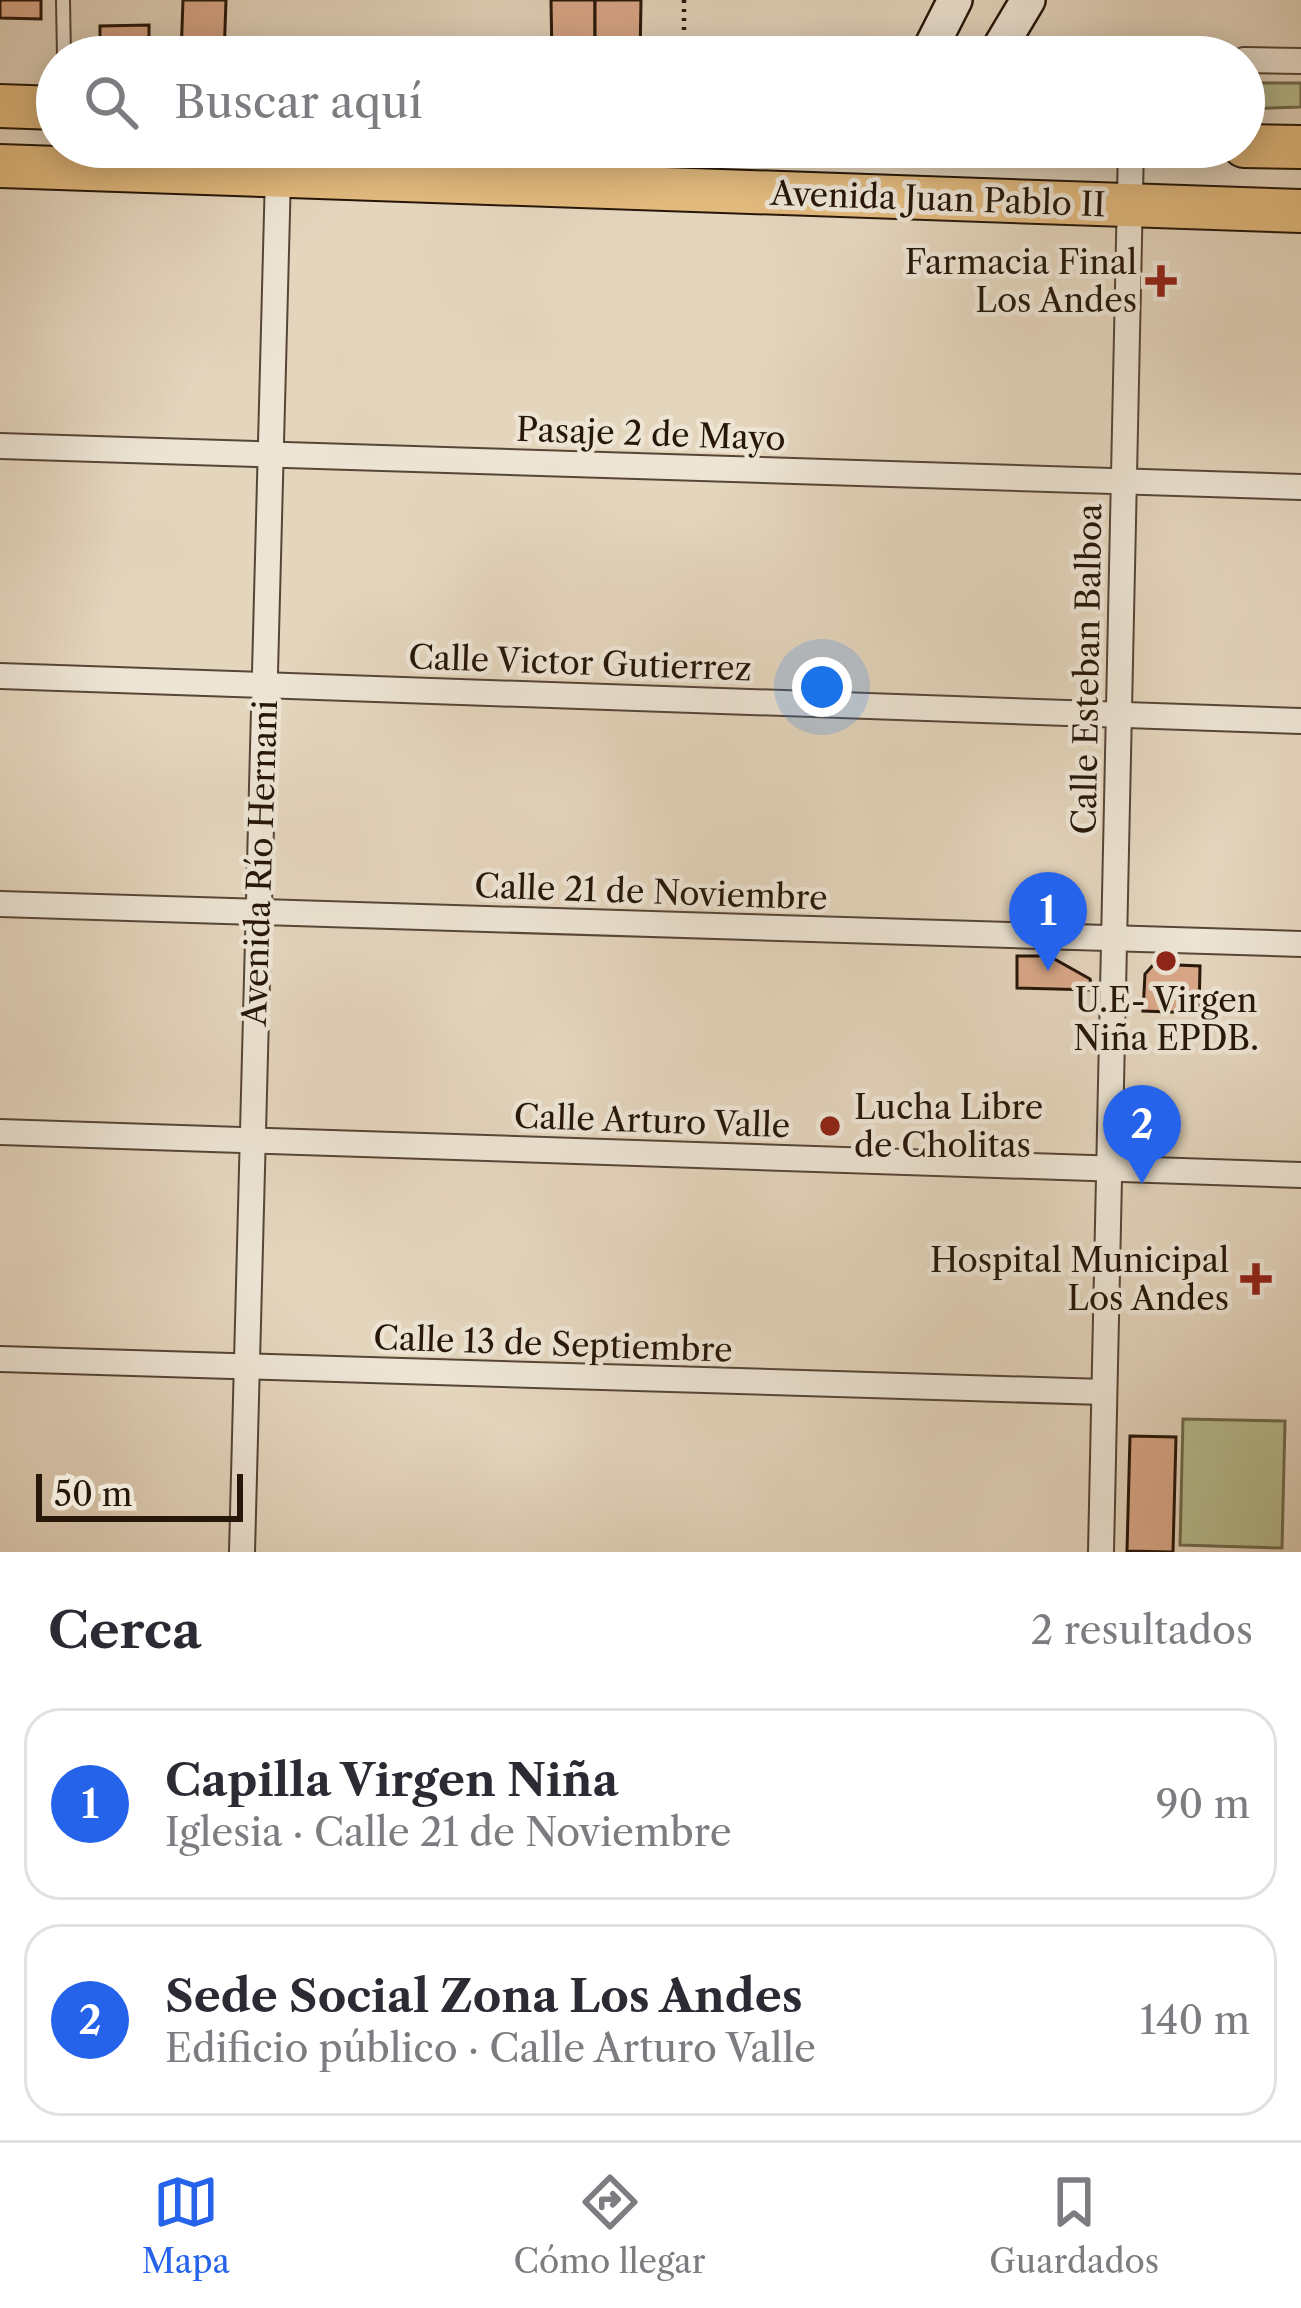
<!DOCTYPE html>
<html lang="es">
<meta charset="utf-8">
<style>
body{margin:0;font-family:"Libre Caslon Text",serif;background:#f2f2f3;color:#2b2b33}
.scale{position:absolute;left:36px;bottom:30px;width:207px;box-sizing:border-box;padding-left:12px;border:6px solid #271709;border-top:0;font-size:33px;line-height:42px;white-space:nowrap;color:#271709;-webkit-text-stroke:9px #ede4d4;paint-order:stroke}
.you{position:absolute;left:822px;top:687px;width:42px;height:42px;margin:-30px;border:9px solid #fff;border-radius:50%;background:#1a73e8;box-shadow:0 0 0 18px #1a73e833}
.badge{display:grid;place-items:center;width:78px;height:78px;border-radius:50%;background:#2563eb;color:#fff;font-size:39px;font-weight:700}
.pin{position:absolute;translate:-50% -99px;filter:drop-shadow(0 3px 6px #0008)}
.pin::after{content:'';position:absolute;top:63px;width:42px;height:36px;background:inherit;clip-path:polygon(0 0,100% 0,50% 100%)}
.list{margin:0;padding:0;list-style:none}
h2{display:flex;justify-content:space-between;align-items:center;height:156px;margin:0;padding:0 48px;font-size:51px}
h2 small{font-size:39px;font-weight:400;color:#7c7c81}
.list li{display:grid;grid-template-columns:78px 1fr auto;gap:36px;align-items:center;box-sizing:border-box;height:192px;margin:0 24px 24px;padding:0 24px;border:3px solid #e1e1e2;border-radius:36px}
.list b{display:block;font-size:45px;white-space:nowrap}
.list p{margin:0;font-size:39px;white-space:nowrap;color:#7c7c81}
.list em{font-size:39px;font-style:normal;color:#7c7c81}
.icon{flex:none;width:66px;height:66px;fill:none;stroke:currentColor;stroke-width:2;stroke-linecap:round;stroke-linejoin:round}
.map{position:relative;flex:none;width:1301px;height:1552px;overflow:hidden}
.search{position:absolute;background:#fff;box-shadow:0 6px 30px #0003;left:36px;right:36px;top:36px;height:132px;display:flex;align-items:center;gap:30px;box-sizing:border-box;padding:0 42px;border-radius:66px;color:#7c7c81;font-size:45px}
.sheet{height:588px;background:#fff}
nav{display:flex;justify-content:space-around;align-items:center;box-sizing:border-box;height:168px;border-top:3px solid #e1e1e2;background:#fff;font-size:33px;color:#7c7c81}
nav a{display:grid;justify-items:center;gap:6px}
nav .on{color:#2563eb}
.map>svg:first-child{display:block}
.green{fill:#b7bc8f;stroke:#6f6a4c;stroke-width:3}
.building{fill:#d9a788;stroke:#271709;stroke-width:3}
.lines{fill:none;stroke-linecap:round;stroke-linejoin:round}
.lane-casing{stroke:#564636;stroke-width:16}
.street-casing{stroke:#564636;stroke-width:28}
.secondary-casing{stroke:#271709;stroke-width:38}
.highway-casing{stroke:#271709;stroke-width:46}
.path{stroke:#271709;stroke-width:4.5;stroke-dasharray:3 6;stroke-linecap:butt}
.lane{stroke:#ede4d4;stroke-width:12}
.street{stroke:#ede4d4;stroke-width:24}
.secondary{stroke:#ede4d4;stroke-width:33}
.highway{stroke:#e2ba7e;stroke-width:42}
.poi-dot{fill:#8f2418;stroke:#ede4d4;stroke-width:4.5}
.labels{text-anchor:middle;dominant-baseline:central;stroke-width:9;stroke-linejoin:round;paint-order:stroke}
.street-label{font-size:33px;fill:#271709;stroke:#ede4d4}
.poi-label{font-size:33px;fill:#271709;stroke:#ede4d4;text-anchor:end}
</style>
<div class="map">
<svg width="1301" height="1552" viewBox="0 0 1301 1552">
<rect width="100%" height="100%" fill="#e4d5bd"/>
<filter id="stains"><feTurbulence type="fractalNoise" baseFrequency=".00167" numOctaves="4"/><feColorMatrix values="0 0 0 0 .2 0 0 0 0 .09 0 0 0 0 .02 0 0 0 .5 -.17"/></filter>
<radialGradient id="worn" r=".72"><stop offset=".6" stop-color="#630" stop-opacity="0"/><stop offset="1" stop-color="#630" stop-opacity=".3"/></radialGradient>
<g class="green">
<polygon points="1244,83 1301,83 1301,107 1244,109"/>
<polygon points="1183,1419 1285,1421 1282,1548 1180,1545"/>
</g>
<g class="building">
<polygon points="0,0 41,0 41,19 0,18"/>
<polygon points="183,0 226,0 224,57 181,57"/>
<polygon points="551,0 595,0 595,57 552,57"/>
<polygon points="595,0 641,0 640,57 595,57"/>
<polygon points="149,25 149,57 109,57 100,50 100,26"/>
<polygon points="1017,956 1049,956 1090,979 1093,990 1017,988"/>
<polygon points="1154,964 1200,966 1199,1013 1143,1011 1145,974"/>
<polygon points="1130,1436 1176,1437 1173,1552 1127,1551"/>
</g>
<g class="lines">
<g class="lane-casing">
<polyline id="lane" points="63,0 64,57"/>
</g>
<g class="street-casing">
<g id="street">
<polyline points="994,56 1036,57"/>
<polyline points="1244,60 1301,61"/>
<polyline points="0,446 1301,487"/>
<polyline points="0,676 1301,721"/>
<polyline points="0,904 1301,944"/>
<polyline points="0,1132 1301,1175"/>
<polyline points="0,1359 1104,1392"/>
<polyline points="242,1552 278,175"/>
<polyline points="1101,1552 1131,147"/>
</g>
</g>
<g class="secondary-casing">
<g id="secondary">
<polyline points="926,57 955,0"/>
<polyline points="994,57 1028,0"/>
</g>
</g>
<g class="highway-casing">
<g id="highway">
<polyline points="0,106 57,108"/>
<polyline points="1244,146 1301,147"/>
<polyline points="0,166 1301,211"/>
</g>
</g>
<polyline class="path" points="684,57 684,0"/>
<use href="#lane" class="lane"/>
<use href="#street" class="street"/>
<use href="#secondary" class="secondary"/>
<use href="#highway" class="highway"/>
</g>
<g class="poi-dot">
<path d="M1155 263h12v12h12v12h-12v12h-12v-12h-12v-12h12z"/>
<circle cx="1166" cy="961" r="12"/>
<circle cx="830" cy="1126" r="12"/>
<path d="M1250 1261h12v12h12v12h-12v12h-12v-12h-12v-12h12z"/>
</g>
<g class="labels">
<g class="street-label">
<text transform="translate(938 199) rotate(2)">Avenida Juan Pablo II</text>
<text transform="translate(651 434) rotate(2)">Pasaje 2 de Mayo</text>
<text transform="translate(580 663) rotate(2)">Calle Victor Gutierrez</text>
<text transform="translate(1087 669) rotate(-89)">Calle Esteban Balboa</text>
<text transform="translate(260 863) rotate(-88)">Avenida Río Hernani</text>
<text transform="translate(651 892) rotate(2)">Calle 21 de Noviembre</text>
<text transform="translate(652 1121) rotate(2)">Calle Arturo Valle</text>
<text transform="translate(553 1344) rotate(2)">Calle 13 de Septiembre</text>
</g>
<g class="poi-label">
<text x="1137" y="262">Farmacia Final<tspan x="1137" dy="38">Los Andes</tspan></text>
<text x="1166" y="1000" text-anchor="middle">U.E- Virgen<tspan x="1166" dy="38">Niña EPDB.</tspan></text>
<text x="854" y="1107" text-anchor="start">Lucha Libre<tspan x="854" dy="38">de Cholitas</tspan></text>
<text x="1229" y="1260">Hospital Municipal<tspan x="1229" dy="38">Los Andes</tspan></text>
</g>
</g>
<rect width="100%" height="100%" filter="url(#stains)"/>
<rect width="100%" height="100%" fill="url(#worn)"/>
</svg>
<div class="scale">50 m</div>
<div class="you"></div>
<div class="pin badge" style="left:1048px;top:971px">1</div>
<div class="pin badge" style="left:1142px;top:1184px">2</div>
<div class="search"><svg class="icon" aria-label="search" viewBox="0 0 24 24"><circle cx="10" cy="10" r="6"/><path d="M15 15l6 6"/></svg>Buscar aquí</div>
</div>
<section class="sheet">
<h2>Cerca<small>2 resultados</small></h2>
<ul class="list">
<li><span class="badge">1</span><div><b>Capilla Virgen Niña</b><p>Iglesia · Calle 21 de Noviembre</p></div><em>90 m</em></li>
<li><span class="badge">2</span><div><b>Sede Social Zona Los Andes</b><p>Edificio público · Calle Arturo Valle</p></div><em>140 m</em></li>
</ul>
</section>
<nav>
<a class="on"><svg class="icon" aria-label="map" viewBox="0 0 24 24"><path d="M3 6l6-2 6 2 6-2v14l-6 2-6-2-6 2zM9 4v14M15 6v14"/></svg>Mapa</a>
<a><svg class="icon" aria-label="directions" viewBox="0 0 24 24"><path d="M12 3l9 9-9 9-9-9zM9 14v-3h6M13 9l2 2-2 2"/></svg>Cómo llegar</a>
<a><svg class="icon" aria-label="saved" viewBox="0 0 24 24"><path d="M7 4h10v16l-5-4-5 4z"/></svg>Guardados</a>
</nav>
